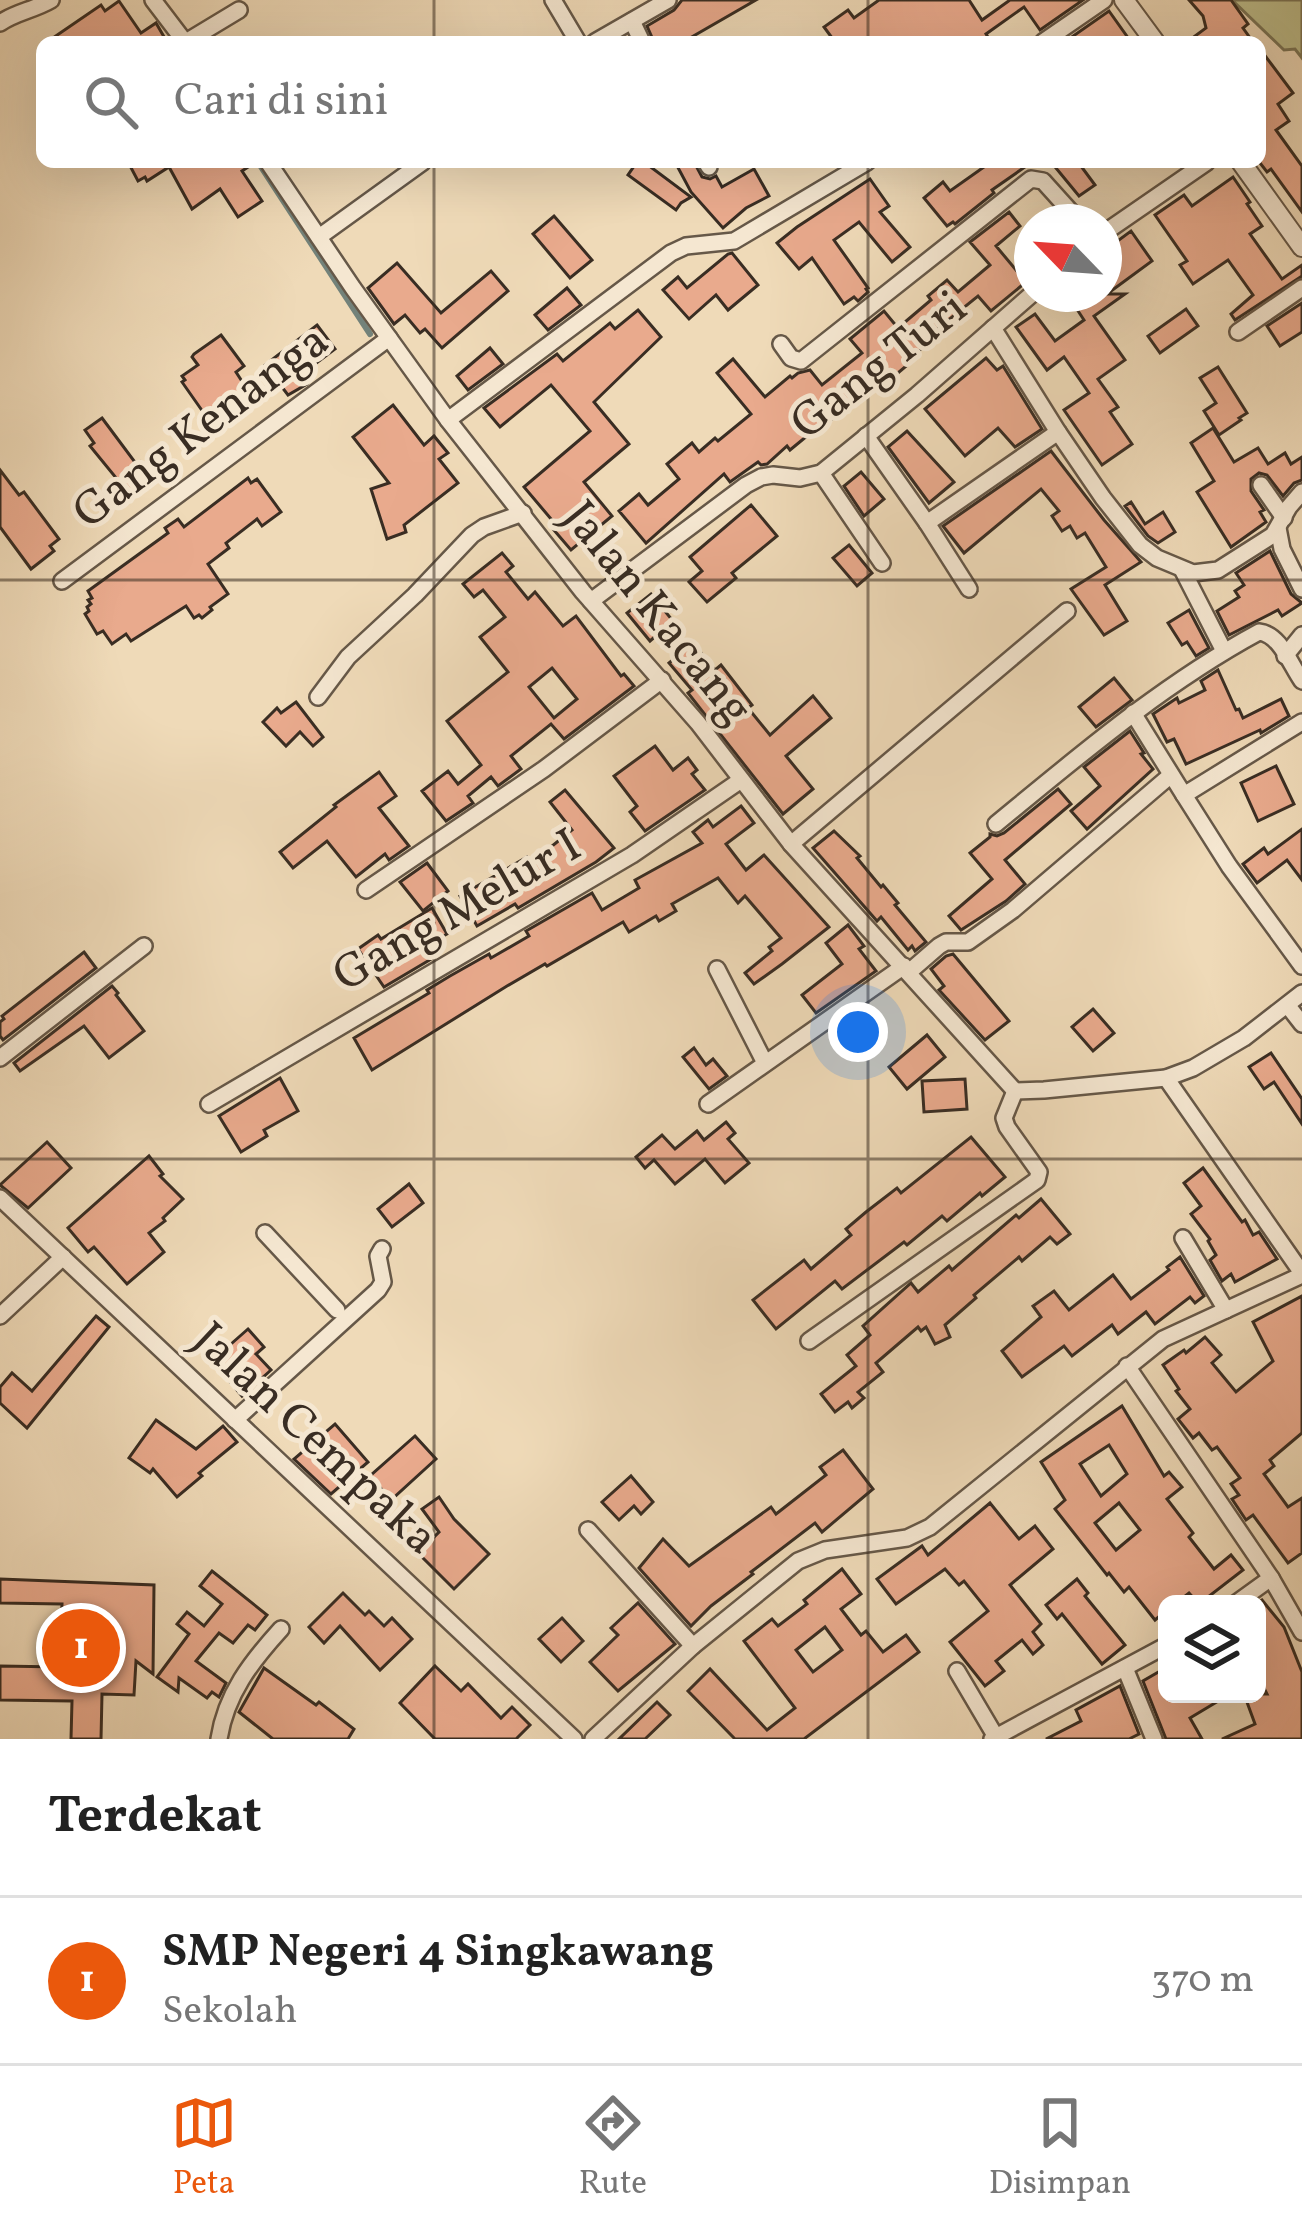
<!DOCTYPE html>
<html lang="id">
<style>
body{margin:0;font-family:Vollkorn,serif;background:#f2f2f2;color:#222}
.controls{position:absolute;right:36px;bottom:36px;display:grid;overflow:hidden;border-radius:18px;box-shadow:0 12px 48px #0002}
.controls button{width:108px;height:108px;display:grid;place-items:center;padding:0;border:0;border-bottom:3px solid #e0e0e0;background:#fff;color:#222;font:60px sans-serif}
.compass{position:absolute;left:1014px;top:204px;width:108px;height:108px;border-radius:50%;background:#fff;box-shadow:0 12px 48px #0002;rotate:295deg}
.you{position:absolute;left:858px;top:1032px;width:42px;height:42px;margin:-30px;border:9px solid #fff;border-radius:50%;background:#1a73e8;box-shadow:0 0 0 18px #1a73e833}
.badge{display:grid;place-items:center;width:78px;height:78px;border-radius:50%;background:#ea580c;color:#fff;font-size:39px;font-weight:700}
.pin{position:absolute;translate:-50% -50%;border:6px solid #fff;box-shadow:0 3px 12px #0006}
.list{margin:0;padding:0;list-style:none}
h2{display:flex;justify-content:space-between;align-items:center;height:156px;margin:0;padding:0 48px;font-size:51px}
h2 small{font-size:39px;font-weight:400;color:#767676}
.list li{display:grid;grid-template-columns:78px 1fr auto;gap:36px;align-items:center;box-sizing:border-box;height:168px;padding:0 48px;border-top:3px solid #e0e0e0}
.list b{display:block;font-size:45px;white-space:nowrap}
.list p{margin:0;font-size:39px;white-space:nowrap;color:#767676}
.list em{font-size:39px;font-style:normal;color:#767676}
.icon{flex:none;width:66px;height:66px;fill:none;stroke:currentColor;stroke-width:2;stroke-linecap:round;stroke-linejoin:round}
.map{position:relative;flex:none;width:1302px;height:1739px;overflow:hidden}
.search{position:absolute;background:#fff;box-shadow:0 12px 48px #0002;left:36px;right:36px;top:36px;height:132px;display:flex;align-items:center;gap:30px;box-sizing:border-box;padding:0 42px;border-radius:18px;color:#767676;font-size:45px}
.sheet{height:324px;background:#fff}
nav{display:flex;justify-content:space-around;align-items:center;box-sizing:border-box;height:168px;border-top:3px solid #e0e0e0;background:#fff;font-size:33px;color:#767676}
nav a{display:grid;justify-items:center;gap:6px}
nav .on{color:#ea580c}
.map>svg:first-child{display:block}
.green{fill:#bdbe8c;stroke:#7b7658;stroke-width:3}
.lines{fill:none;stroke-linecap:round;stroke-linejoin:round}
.stream{stroke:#73827a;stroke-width:6}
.building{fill:#e9aa8d;stroke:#392d23;stroke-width:3;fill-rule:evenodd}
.minor-casing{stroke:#665848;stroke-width:20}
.tertiary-casing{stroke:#665848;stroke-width:22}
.minor{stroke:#f5e7d1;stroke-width:15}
.tertiary{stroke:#f5e7d1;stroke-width:18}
.grid{fill:none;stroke:#392d23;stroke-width:3;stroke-opacity:0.55}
.labels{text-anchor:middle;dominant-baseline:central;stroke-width:10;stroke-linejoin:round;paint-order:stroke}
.street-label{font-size:48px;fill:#392d23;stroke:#f5e7d1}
</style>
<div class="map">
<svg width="1302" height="1739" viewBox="0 0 1302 1739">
<rect width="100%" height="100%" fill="#efdab8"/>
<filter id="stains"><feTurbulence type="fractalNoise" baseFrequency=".00167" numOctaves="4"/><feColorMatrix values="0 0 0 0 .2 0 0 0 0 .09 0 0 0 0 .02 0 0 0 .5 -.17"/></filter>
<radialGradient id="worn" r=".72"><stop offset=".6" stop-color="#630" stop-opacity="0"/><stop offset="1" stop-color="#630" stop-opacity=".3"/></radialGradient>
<polygon class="green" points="1232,0 1302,0 1302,58 1295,49 1284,50"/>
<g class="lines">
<polyline class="stream" points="258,162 370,334"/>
</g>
<g class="building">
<polygon points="756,0 683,42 654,42 647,26 674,10 682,0"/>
<polygon points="879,0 969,0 982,20 1010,0 1083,0 1040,30 1024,7 986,34 991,42 835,42 824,27 848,10 854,18"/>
<polygon points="1189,0 1231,0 1248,24 1243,28 1253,42 1187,42 1206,28 1203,16"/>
<polygon points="119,1 141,33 156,23 167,42 47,42 101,5 105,11"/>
<polygon points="1109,11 1131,42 1066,41"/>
<polygon points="1260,49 1293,93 1278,104 1289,121 1276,130 1302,166 1302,212 1271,169 1267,172 1260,163"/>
<polygon points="128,162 256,162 242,171 262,201 238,217 220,189 192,209 169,167 147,181 145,177 138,181"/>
<polygon points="637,162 644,162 691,197 681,203 676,210 628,175"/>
<polygon points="675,162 694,162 702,177 710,179 716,176 722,187 754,169 769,196 746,208 723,228 691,192"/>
<polygon points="991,162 1032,162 992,190 994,193 955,224 953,222 947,226 924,198 943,182 950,191"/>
<polygon points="1051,162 1078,162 1095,185 1079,196"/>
<polygon points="1233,177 1250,202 1247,204 1262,226 1250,234 1282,279 1302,265 1302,276 1235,320 1231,314 1253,295 1228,260 1193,284 1180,265 1187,261 1155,215 1184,195 1192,206"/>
<polygon points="870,179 889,206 880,212 910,247 892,262 859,222 834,240 868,288 866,289 868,292 858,301 854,297 844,304 812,258 799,269 777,243 797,227"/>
<polygon points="1009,212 1020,226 996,246 1026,282 991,311 978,296 936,330 939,334 915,354 917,357 886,383 884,380 860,400 858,398 832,419 830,417 790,450 787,446 767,464 761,465 758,462 730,482 724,474 646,543 619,511 639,494 648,505 679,479 667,464 692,443 699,452 715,438 718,441 751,414 717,373 733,359 765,397 790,376 792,378 798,373 810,370 822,385 862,353 850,339 884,311 898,328 931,300 928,296 947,280 958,292 990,265 970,242"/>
<polygon points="554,216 592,260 570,278 533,234"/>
<polygon points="1131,231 1152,261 1107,294 1125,294 1094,316 1125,360 1098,379 1118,407 1110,412 1132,444 1102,465 1064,410 1089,393 1064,357 1047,370 1016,327 1035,314 1055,341 1084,320 1067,294 1104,294 1104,251"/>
<polygon points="732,253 758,285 728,310 716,295 689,319 663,290 678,277 687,288 728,254"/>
<polygon points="397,263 441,313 491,271 508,291 442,348 425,329 420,333 405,315 394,324 368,288"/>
<polygon points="567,288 581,305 548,330 535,315"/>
<polygon points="1302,303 1302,332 1280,346 1267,326"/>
<polygon points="1186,309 1198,326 1160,353 1148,336"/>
<polygon points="638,310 661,337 594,402 629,444 584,482 612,516 571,550 553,529 557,526 524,487 590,431 551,385 500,427 484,408 557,354 563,361 610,323 615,329"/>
<polygon points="317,325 335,349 307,370 312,377 307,384 288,395 265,365"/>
<polygon points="221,335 244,366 236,372 247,389 225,404 231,412 216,423 211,416 208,419 182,382 185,380 182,376 198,365 192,357 194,354"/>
<polygon points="490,348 503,364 468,390 457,376"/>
<polygon points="986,358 997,370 1003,366 1042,429 1015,447 998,428 965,456 925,409"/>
<polygon points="1218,367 1247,413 1239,418 1241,420 1219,435 1204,411 1216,403 1200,378"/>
<polygon points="393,405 424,445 434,436 448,453 439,459 458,483 404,525 406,532 387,539 371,489 389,483 353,437"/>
<polygon points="102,418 137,465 140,462 152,478 130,495 90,446 94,443 85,430"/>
<polygon points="1213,428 1234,462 1258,448 1268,464 1285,453 1291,464 1302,457 1302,480 1294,483 1283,496 1267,475 1259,473 1251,479 1251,491 1264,510 1260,512 1266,522 1231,547 1197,492 1214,481 1191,443"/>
<polygon points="907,431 954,482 929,503 888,447"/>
<polygon points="1051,451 1104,520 1141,562 1105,585 1127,621 1104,635 1071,589 1106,567 1085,533 1077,538 1070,526 1062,531 1052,516 1059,511 1041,489 964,553 943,526"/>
<polygon points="0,470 19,495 24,492 59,539 50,546 54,551 31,569 0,527"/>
<polygon points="861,472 884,499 864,516 844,486"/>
<polygon points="248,478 251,483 257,479 281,512 262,526 257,519 226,543 229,548 208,564 228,594 210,607 212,610 202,618 199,615 194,618 186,606 131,641 126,634 112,644 103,631 97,634 85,614 89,611 87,607 91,604 88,600 92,598 88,591 168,533 165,528 178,519 184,527"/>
<polygon points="1131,502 1145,524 1163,512 1175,532 1158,543 1148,536 1125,506"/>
<polygon points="751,505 777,536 732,573 736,578 707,602 689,582 702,571 690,557"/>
<polygon points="849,545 872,573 857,586 833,558"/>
<polygon points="1270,551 1291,594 1302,603 1282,616 1278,610 1229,635 1217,611 1239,597 1235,591 1244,585 1236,573"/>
<path d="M502 553 513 566 506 572 528 599 535 592 563 626 576 616 621 676 624 674 634 686 564 739 551 724 511 756 521 769 498 786 491 777 468 796 473 803 446 821 422 791 448 771 458 784 481 765 447 721 508 672 480 637 505 617 483 590 474 597 463 584ZM552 668 577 699 554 718 529 687Z"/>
<polygon points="651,594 673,621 650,641 627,613"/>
<polygon points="1189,610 1209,648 1196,656 1187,642 1182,645 1168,623"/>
<polygon points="693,643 715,670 721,665 752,705 748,708 770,735 813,696 831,718 786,756 813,789 783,814 688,693 692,690 669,663"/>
<polygon points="1218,670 1236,710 1239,709 1243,718 1281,699 1289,716 1261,733 1260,730 1186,764 1174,739 1167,742 1153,714 1177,698 1179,703 1205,690 1201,681"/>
<polygon points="1114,678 1132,700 1096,727 1079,707"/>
<polygon points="296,702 323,737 313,746 300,732 286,746 263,722 277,708 281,713"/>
<polygon points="1130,731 1144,753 1141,754 1153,769 1087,829 1071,811 1100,786 1084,767"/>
<polygon points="655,746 673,770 688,758 697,770 692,774 705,790 645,831 630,812 637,806 614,776"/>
<polygon points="1276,766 1294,804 1258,821 1241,783"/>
<polygon points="379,772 396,796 379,808 409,846 389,860 385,854 356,877 327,841 293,868 280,852 336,807 334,805"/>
<polygon points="1058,789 1071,804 1005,860 1025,884 1006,901 961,930 949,916 992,879 970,853 990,837 990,834 997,836 1004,833"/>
<polygon points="565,790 614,848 596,862 518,908 515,904 477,926 460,896 527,857 531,863 572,830 550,802"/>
<polygon points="741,806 754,823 726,844 746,870 764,855 829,927 782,964 754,984 745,973 772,951 769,947 781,938 745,896 738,903 718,878 672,904 676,911 659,921 656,916 629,932 623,922 547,966 545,964 507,986 372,1070 354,1038 429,993 427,990 450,976 489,954 491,958 529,936 526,931 592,893 602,910 639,888 635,880 702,843 693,832 708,820 713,827"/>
<polygon points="1302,829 1302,880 1287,860 1257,883 1243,864 1264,848 1268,854"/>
<polygon points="834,831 860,856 857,858 881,887 883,885 898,903 895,905 926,942 915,951 912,946 908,950 881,917 877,921 813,848"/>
<polygon points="427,863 448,891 423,911 400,882"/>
<polygon points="432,908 447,934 431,943 438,955 384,987 358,949 378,935 381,939"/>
<polygon points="848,925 864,946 859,949 876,971 816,1013 802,995 842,964 826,943"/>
<polygon points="84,952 96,968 3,1040 0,1036 0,1022 4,1019 2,1016"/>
<polygon points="953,954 1009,1021 985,1040 939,990 944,986 931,969 946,956"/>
<polygon points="112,986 118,993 116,995 144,1031 109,1058 84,1026 20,1071 14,1063"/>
<polygon points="1093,1009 1114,1033 1093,1051 1072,1027"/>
<polygon points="927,1035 945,1057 907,1089 889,1067"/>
<polygon points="694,1048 706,1065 713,1059 727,1076 709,1089 683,1057"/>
<polygon points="1271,1053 1302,1099 1302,1124 1274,1082 1264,1089 1249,1067"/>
<polygon points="280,1078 298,1111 264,1130 267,1136 241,1152 219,1116"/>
<polygon points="965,1079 967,1109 924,1112 922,1081"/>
<polygon points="726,1122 735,1133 728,1139 749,1163 725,1183 705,1159 675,1184 654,1160 645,1168 636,1157 662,1135 675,1149 697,1131 704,1140"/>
<polygon points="971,1137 1005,1177 982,1196 980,1193 947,1221 942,1216 907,1245 904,1242 842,1289 835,1281 776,1329 753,1300 804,1260 811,1269 851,1235 846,1229 866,1212 897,1188 901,1193"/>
<polygon points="47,1142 71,1168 28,1208 0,1185"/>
<polygon points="149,1156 163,1174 160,1176 183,1199 163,1218 165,1221 149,1233 164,1252 127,1284 94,1247 88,1252 68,1228"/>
<polygon points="1203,1168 1242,1222 1245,1220 1253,1235 1259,1232 1277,1259 1235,1282 1231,1274 1222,1281 1210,1260 1216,1255 1208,1241 1210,1239 1191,1214 1201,1206 1184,1183"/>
<polygon points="409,1184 423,1203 392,1227 378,1209"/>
<polygon points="1041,1199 1070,1234 1057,1244 1050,1237 1022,1261 1019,1257 974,1295 976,1298 945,1325 950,1337 935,1344 926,1327 921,1331 918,1327 876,1363 883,1372 858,1392 864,1398 852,1408 848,1402 835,1412 821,1394 856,1366 847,1355 870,1335 863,1326 911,1283 918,1292 949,1266 952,1270 1016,1215 1019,1218"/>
<polygon points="1180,1257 1204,1296 1195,1303 1190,1297 1155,1324 1146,1312 1118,1334 1112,1325 1072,1356 1064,1346 1022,1377 1002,1351 1041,1317 1033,1306 1054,1291 1069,1310 1113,1275 1131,1299 1169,1270 1167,1267"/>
<polygon points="1302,1296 1302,1433 1270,1460 1274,1466 1264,1474 1288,1507 1302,1498 1302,1553 1288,1563 1253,1515 1246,1520 1232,1499 1239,1495 1231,1484 1240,1478 1217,1447 1212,1450 1199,1433 1193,1438 1178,1419 1190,1409 1176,1391 1179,1389 1163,1365 1184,1350 1186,1353 1205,1337 1221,1355 1212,1363 1236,1392 1273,1361 1253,1322"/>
<polygon points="96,1316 109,1327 27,1428 0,1403 0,1387 12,1373 32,1391"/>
<polygon points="248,1329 264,1347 256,1354 271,1370 242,1396 231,1383 234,1381 214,1359"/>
<path d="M1122 1406 1164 1476 1169 1472 1182 1487 1167 1499 1193 1533 1189 1537 1214 1569 1231 1555 1243 1570 1199 1604 1189 1593 1175 1604H1167V1610L1155 1620 1129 1587 1124 1592 1109 1573 1107 1575 1055 1509 1065 1500 1041 1462ZM1109 1445 1127 1474 1101 1496 1080 1464ZM1119 1503 1140 1530 1116 1550 1095 1523Z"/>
<polygon points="156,1420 196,1449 223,1426 237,1442 199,1473 202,1476 177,1497 153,1469 150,1473 129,1458"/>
<polygon points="335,1424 368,1462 331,1494 294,1459"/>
<polygon points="415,1436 436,1459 391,1500 370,1476"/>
<polygon points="843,1450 873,1489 822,1532 815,1523 751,1572 753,1574 711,1606 691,1626 639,1568 663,1539 689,1566 771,1507 776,1514 826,1475 820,1467"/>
<polygon points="631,1476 653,1502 641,1514 634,1506 619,1520 602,1502"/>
<polygon points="439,1497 454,1519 489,1554 454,1589 418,1553 439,1532 422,1509"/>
<polygon points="990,1503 1019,1539 1035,1526 1053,1549 1010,1585 1041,1624 1033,1632 1043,1645 1033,1654 1022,1640 996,1661 1004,1671 985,1686 950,1642 988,1611 964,1581 959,1585 945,1569 896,1604 877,1579 922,1546 928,1555"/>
<path d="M842 1569 861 1594 841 1609 861 1635 866 1631 883 1652 906 1635 919 1652 804 1739H735L688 1691 710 1669 767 1730 795 1708 744 1641 772 1619 778 1626 807 1604 804 1600ZM825 1627 842 1650 813 1672 796 1650Z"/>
<polygon points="212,1571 267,1615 255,1630 248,1625 233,1643 219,1633 196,1661 226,1683 219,1697 212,1692 207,1698 179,1678 178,1692 157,1677 189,1634 177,1624 187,1612 204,1626 222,1604 200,1586"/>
<polygon points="0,1579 154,1585 153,1674 136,1661 134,1695 102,1694 101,1739 71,1739 72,1701 0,1700 0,1666 60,1667 62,1604 0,1603"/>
<polygon points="1077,1579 1088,1593 1085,1596 1125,1645 1102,1664 1062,1614 1057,1619 1046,1605"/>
<polygon points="343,1593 365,1615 369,1611 384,1626 392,1618 412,1639 380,1670 340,1626 324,1643 309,1627"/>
<polygon points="1262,1600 1284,1627 1302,1672 1302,1739 1222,1739 1255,1724 1244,1694 1267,1694 1257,1674 1257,1603"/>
<polygon points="638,1603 675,1644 618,1691 590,1662 618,1635 611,1628"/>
<polygon points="562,1618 583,1641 561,1662 539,1639"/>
<polygon points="435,1666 461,1691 468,1684 501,1718 512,1707 530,1725 516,1739 435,1739 400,1703"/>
<polygon points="1167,1667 1167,1694 1230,1694 1190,1718 1202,1739 1166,1739 1143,1681"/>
<polygon points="264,1668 316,1705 319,1702 354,1729 348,1739 273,1739 239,1712"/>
<polygon points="1120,1686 1139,1734 1129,1739 1046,1739 1081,1721 1076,1710"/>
<polygon points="657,1702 670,1715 645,1739 619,1739"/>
</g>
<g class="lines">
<g class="minor-casing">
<g id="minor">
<polyline points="153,0 185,42"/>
<polyline points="553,0 578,42"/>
<polyline points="632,21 642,42"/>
<path d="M0 23C16 12 34 10 51 0"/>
<polyline points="186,42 239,10"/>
<polyline points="595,42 668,0"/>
<polyline points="1043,42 1104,0"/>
<polyline points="268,162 353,288 448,420 583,592 698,723 791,844 1015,1091"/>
<polyline points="706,162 709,167"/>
<polyline points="1104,233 1207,162"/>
<polyline points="319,237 423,162"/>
<polyline points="993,328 1058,432 1103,498 1140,545 1157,558 1193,573 1218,570 1273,535 1289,507 1302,492"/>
<polyline points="1238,332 1302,288"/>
<polyline points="781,344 791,358 801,361 1031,179 1043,181 1080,222"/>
<polyline points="448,420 671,253 686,246 734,241 867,162"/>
<polyline points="866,436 927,523 1058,432"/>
<polyline points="821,473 882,563"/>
<polyline points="1261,485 1284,518"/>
<polyline points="927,523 969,589"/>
<polyline points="1278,528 1282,549 1302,589"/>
<polyline points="1183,571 1224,651"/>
<polyline points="62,581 389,338"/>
<polyline points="591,601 746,485 761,477 773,475 800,478 821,473 917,395 1032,294"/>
<polyline points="1285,656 1302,635"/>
<polyline points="318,697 348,657 415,595 472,535 484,527 523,513"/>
<polyline points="1133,713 1184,795 1302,722"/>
<polyline points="1184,795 1229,866 1302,966"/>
<path d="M996 824C1080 755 1163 684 1259 632 1280 634 1290 664 1302 681"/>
<polyline points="791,844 1067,611"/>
<polyline points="366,890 544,769 662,680"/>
<polyline points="717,969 765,1063"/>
<polyline points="909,972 939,946 946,942 968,942 1013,910 1171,775"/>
<polyline points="1288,1006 1302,1024"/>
<polyline points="0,1058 144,946"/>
<polyline points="1166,1078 1302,1273"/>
<polyline points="1015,1091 1044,1090 1166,1078 1193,1068 1244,1038 1302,993"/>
<polyline points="209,1104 632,855 741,780"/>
<polyline points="708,1104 904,966"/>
<polyline points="0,1198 574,1739"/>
<polyline points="265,1233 337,1310"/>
<polyline points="1183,1238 1226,1310"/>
<polyline points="0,1316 63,1257"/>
<polyline points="809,1341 1037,1180 1039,1172 1007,1127 1004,1118 1015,1091"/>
<polyline points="1127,1366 1271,1578 1302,1632"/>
<polyline points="235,1420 378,1290 383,1282 378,1256 382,1249"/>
<polyline points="588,1530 693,1646"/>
<polyline points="1235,1604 1271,1578"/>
<polyline points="1125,1668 1154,1739"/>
<polyline points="957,1671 996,1737"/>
<path d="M219 1739C226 1694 251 1662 281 1629"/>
<polyline points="593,1739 693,1646 798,1561 825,1550 907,1538 930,1527 1163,1339 1302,1275"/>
<polyline points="992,1739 1167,1645"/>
</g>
</g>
<g class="tertiary-casing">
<g id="tertiary">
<polyline points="1124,0 1155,42"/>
<polyline points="1241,162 1302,247"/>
</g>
</g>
<use href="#minor" class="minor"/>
<use href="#tertiary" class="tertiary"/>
</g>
<path class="grid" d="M434 0V42M868 0V42M434 162V1739M868 162V1739M0 580H1302M0 1159H1302"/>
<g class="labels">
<g class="street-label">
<text transform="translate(880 367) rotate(-38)">Gang Turi</text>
<text transform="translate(202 428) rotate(-37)">Gang Kenanga</text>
<text transform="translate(656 614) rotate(51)">Jalan Kacang</text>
<text transform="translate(458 912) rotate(-30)">Gang Melur I</text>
<text transform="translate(314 1440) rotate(43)">Jalan Cempaka</text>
</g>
</g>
<rect width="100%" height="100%" filter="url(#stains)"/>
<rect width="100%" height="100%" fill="url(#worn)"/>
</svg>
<div class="controls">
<button><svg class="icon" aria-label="layers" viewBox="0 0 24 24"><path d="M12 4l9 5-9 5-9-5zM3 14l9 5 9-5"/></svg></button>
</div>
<svg class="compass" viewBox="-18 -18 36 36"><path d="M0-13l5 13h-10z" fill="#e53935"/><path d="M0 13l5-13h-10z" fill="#767676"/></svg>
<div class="you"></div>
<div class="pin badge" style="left:81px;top:1648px">1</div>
<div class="search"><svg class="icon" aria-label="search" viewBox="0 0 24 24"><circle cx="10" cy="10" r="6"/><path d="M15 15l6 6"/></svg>Cari di sini</div>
</div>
<section class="sheet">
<h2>Terdekat<small></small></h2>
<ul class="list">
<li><span class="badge">1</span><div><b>SMP Negeri 4 Singkawang</b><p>Sekolah</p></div><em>370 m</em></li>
</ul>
</section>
<nav>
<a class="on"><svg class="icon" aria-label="map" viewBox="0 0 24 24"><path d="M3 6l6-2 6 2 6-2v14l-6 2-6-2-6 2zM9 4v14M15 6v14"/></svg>Peta</a>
<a><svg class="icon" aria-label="directions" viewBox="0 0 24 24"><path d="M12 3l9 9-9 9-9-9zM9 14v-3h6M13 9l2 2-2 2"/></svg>Rute</a>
<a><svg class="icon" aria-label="saved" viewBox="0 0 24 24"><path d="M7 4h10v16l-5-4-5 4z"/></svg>Disimpan</a>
</nav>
